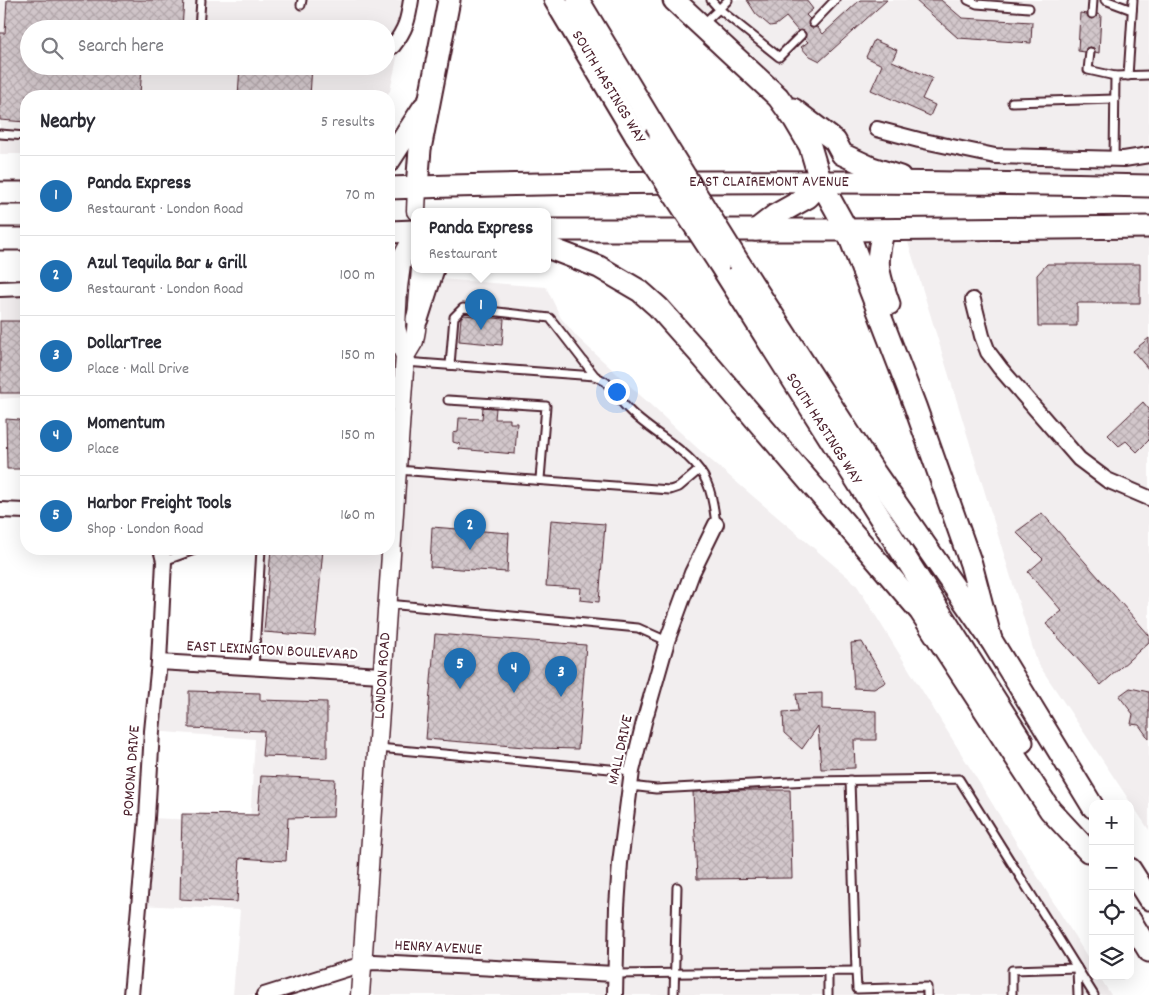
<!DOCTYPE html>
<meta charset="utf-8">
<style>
body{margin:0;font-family:Dekko,sans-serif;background:#f7f7f7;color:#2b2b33}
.controls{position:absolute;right:15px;bottom:15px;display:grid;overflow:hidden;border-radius:10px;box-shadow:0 5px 20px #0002}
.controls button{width:45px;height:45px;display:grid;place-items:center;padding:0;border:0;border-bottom:1px solid #e1e1e2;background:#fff;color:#2b2b33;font:25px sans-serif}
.you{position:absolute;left:616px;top:391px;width:18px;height:18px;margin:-12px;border:4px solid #fff;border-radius:50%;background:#1a73e8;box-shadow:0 0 0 8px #1a73e833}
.badge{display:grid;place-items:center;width:32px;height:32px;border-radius:50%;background:#1f6fb2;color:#fff;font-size:16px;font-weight:700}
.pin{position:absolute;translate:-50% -41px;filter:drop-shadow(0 1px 2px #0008)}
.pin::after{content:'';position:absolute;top:26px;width:18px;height:15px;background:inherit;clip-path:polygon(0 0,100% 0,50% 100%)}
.popup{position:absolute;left:411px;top:208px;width:140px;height:65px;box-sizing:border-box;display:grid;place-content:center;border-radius:10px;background:#fff;filter:drop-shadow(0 1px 4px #0005);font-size:16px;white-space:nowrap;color:#7c7c81}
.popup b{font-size:19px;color:#2b2b33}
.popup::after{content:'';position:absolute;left:50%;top:100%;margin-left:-10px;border:10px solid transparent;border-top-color:#fff}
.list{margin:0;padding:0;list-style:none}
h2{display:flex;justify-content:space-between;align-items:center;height:65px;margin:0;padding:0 20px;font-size:21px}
h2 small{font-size:16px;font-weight:400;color:#7c7c81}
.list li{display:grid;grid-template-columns:32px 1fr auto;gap:15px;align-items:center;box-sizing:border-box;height:80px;padding:0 20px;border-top:1px solid #e1e1e2}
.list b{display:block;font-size:19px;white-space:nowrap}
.list p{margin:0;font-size:16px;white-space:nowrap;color:#7c7c81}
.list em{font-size:16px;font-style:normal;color:#7c7c81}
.icon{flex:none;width:28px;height:28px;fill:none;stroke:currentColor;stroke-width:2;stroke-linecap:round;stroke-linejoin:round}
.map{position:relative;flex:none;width:1149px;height:995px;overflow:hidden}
.search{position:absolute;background:#fff;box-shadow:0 5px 20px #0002;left:20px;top:20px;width:375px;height:55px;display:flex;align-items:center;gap:12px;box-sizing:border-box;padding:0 18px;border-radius:28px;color:#7c7c81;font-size:19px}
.panel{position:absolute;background:#fff;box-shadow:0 5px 20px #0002;left:20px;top:90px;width:375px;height:465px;border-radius:20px}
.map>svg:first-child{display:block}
.built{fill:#f2eeef;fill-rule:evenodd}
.building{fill:url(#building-cross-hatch);stroke:#4a1f2b}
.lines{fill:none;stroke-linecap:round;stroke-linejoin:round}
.service-casing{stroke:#4a1f2b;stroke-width:11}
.minor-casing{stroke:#4a1f2b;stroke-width:18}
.tertiary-casing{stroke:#4a1f2b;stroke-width:21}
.primary-casing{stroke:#4a1f2b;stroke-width:25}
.service{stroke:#fff;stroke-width:7}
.minor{stroke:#fff;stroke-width:14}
.tertiary{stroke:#fff;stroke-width:18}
.primary{stroke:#fff;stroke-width:21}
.primary-bridge-casing{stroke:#4a1f2b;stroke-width:25;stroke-linecap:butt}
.primary-bridge{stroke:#fff;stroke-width:21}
.labels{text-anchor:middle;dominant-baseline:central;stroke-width:4.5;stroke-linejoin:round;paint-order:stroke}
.street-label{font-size:16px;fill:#4a1f2b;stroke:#fff}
</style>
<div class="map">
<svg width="1149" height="995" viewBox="0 0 1149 995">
<defs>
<pattern id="building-cross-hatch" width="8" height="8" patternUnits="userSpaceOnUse" patternTransform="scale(1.25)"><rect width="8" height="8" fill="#d2c7cb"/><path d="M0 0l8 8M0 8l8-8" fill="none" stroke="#b6aaae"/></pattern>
</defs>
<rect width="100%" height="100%" fill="#fff"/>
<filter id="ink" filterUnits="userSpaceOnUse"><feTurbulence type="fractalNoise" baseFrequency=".02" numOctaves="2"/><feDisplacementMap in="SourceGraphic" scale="10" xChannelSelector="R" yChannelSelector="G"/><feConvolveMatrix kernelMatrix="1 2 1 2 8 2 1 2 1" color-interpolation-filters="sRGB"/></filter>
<g filter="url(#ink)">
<g class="built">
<path d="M0 0H411L402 35 390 91 386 96H26V154H0ZM29 29H386V66H29Z"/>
<polygon points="674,0 1149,0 1149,186 922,182 872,168"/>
<polygon points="1149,227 1149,830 1037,662 904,229"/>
<polygon points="440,279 546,287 561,318 577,337 707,457 856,584 1093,966 1093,976 1099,976 1111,995 369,995 366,963 264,995 233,995 240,910 140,905 147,818 250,822 255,739 152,731 159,662 254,668 261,549 389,549 389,301 404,302 436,301"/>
<polygon points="26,288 26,397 0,399 0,289"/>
</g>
<g class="building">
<polygon points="7,0 184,0 182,28 145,26 145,29 29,29 29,66 142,66 140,94 114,96 26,96 26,122 0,120 0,33 5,33"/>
<polygon points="747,0 806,0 813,9 806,15 810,19 808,25 812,28 817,27 823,34 860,0 887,0 820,61 808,55 801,47 808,42 805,39 806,34 804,31 798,31 786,17 776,25 770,26 756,14"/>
<polygon points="915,0 941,0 962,18 1032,22 1031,43 958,38"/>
<polygon points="1080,13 1087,14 1089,18 1092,19 1096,17 1097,14 1101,15 1099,53 1095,52 1094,48 1090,47 1086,48 1085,52 1078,51"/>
<polygon points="874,40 897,50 892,61 932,78 922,99 935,105 930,116 871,90 882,65 866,57"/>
<polygon points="240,66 312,66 310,96 238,96"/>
<polygon points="1047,264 1140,264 1140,303 1077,303 1077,326 1038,326 1037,275"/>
<polygon points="464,315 504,319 502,345 459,341 461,317"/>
<rect x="0" y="321" width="26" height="72"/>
<polygon points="1149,338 1149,370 1133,351"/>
<polygon points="1143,402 1149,409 1149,440 1137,452 1126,441 1119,446 1108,435"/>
<polygon points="483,407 496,408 495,419 510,419 510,423 517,423 515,454 459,449 460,444 453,442 453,433 458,432 459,418 482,419"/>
<polygon points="6,419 20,420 19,438 26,438 26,469 7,469"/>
<polygon points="1042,513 1149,635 1149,642 1101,685 1046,624 1062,611 1028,572 1043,559 1016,532"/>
<polygon points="551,520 605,524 599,602 580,600 581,588 546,586"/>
<polygon points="432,527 509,533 507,572 430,567"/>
<polygon points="271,549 323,549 315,636 264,632"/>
<polygon points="435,634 586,645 578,749 537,748 426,739"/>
<polygon points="862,642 886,682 874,689 854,688 851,643"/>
<polygon points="1130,688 1149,692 1149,739 1139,725 1131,724 1133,714 1119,696"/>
<polygon points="189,691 260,693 260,700 327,702 327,758 262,756 264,731 189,728"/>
<polygon points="822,693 822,709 876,711 876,740 854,740 855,768 821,769 818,726 802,749 784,733 783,712 798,711 796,694"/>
<polygon points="261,776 335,779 333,817 288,818 286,861 240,858 237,902 180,899 182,814 258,815"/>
<polygon points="741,790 790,790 792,878 697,879 693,792"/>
</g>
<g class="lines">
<g class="service-casing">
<g id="service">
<polyline points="728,0 719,9 779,57 801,35"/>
<polyline points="968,0 977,4 1029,8"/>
<polyline points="1105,0 1132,10"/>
<polyline points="301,5 302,0"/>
<polyline points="1092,14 1093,0"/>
<polyline points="813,23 835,0"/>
<polyline points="703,24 719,9 711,0"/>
<polyline points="199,29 201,0"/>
<polyline points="1090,52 1088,70 1115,76 1149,75"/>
<polyline points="1128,76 1133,0"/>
<polyline points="1012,102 1115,99"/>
<polyline points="0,134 26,136"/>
<polyline points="1114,159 1115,76"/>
<path d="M405 362 595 376 606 382C613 391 620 401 628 409 651 434 694 451 707 483 713 496 714 510 716 524"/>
<polyline points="450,365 454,317 463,308 550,318 595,376"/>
<polyline points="448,400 546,406 540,479"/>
<polyline points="397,470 670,490 679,487 699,470"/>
<polyline points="164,561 197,549"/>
<polyline points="388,604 638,628 667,641"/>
<polyline points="254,668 261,549"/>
<polyline points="378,748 632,771"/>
<polyline points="850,780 856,971"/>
<polyline points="630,786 656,789 809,781 959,779 1094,995"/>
<polyline points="1077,968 1078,995"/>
<polyline points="828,971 828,995"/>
<polyline points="615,974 856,971 857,989 927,987 927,995"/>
<polyline points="674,995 677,887"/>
<polyline points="1012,995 1012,970 1077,968"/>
</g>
</g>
<g class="minor-casing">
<g id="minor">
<path d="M393 46C406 29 408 20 411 0"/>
<polyline points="877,129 919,140 995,156 1124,159 1149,155"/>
<polyline points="0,289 26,288"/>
<polyline points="973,300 982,336 988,352 1000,368 1079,459 1107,480 1149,498"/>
<polyline points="0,510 26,511"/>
<polyline points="159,662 382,675"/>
<polyline points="131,995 147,818 152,731 159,662 164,561 161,549"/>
<polyline points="264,995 366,963 374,962 615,974"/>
<polyline points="615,995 617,907 620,863 632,771 644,722 667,641 692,573 716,524"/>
</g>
</g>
<g class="tertiary-casing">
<g id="tertiary">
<polyline points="416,211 417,187"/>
<polyline points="405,356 414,341 416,330 421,269"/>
<path id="s1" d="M360 995 405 356 400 344 396 327 398 287 402 258 415 233"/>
</g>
</g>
<g class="primary-casing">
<g id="primary">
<polyline points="555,0 636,136"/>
<polyline points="578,0 660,136"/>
<polyline points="674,0 778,97 794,119 810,146 821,183 847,230 915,406 971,564 991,640"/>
<polyline points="793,109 835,141 842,154 872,168 900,177"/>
<polyline points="389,161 424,107"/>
<polyline points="417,187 420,149 449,0"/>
<path id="s2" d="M389 188C642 179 896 181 1149 186"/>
<polyline points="0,193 26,193"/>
<polyline points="547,230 847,230 1149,227"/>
<polyline points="756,230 774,216 808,197 821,183"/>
<path d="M884 230C874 261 878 274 889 304"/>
<polyline points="389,232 415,231"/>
<polyline points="0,239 26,239"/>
<polyline points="547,247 599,267 640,291 658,307 698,352 920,611 1050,810 1088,851"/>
<path id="s3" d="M719 263 1022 742"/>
<polyline points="739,263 875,473 991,640 1093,807"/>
<polyline points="417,319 433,269"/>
<polyline points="1130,869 1149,899"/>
<polyline points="1130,920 1149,951"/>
</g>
</g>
<use href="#service" class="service"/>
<use href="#minor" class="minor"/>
<use href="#tertiary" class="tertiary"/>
<use href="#primary" class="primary"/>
<g class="primary-bridge-casing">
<g id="primary-bridge">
<polyline points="636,136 719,263"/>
<polyline points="660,136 739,263"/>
</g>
</g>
<use href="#primary-bridge" class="primary-bridge"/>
</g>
</g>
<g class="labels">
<g class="street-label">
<text transform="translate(608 87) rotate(59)">SOUTH HASTINGS WAY</text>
<text stroke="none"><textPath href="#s2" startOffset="380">EAST CLAIREMONT AVENUE</textPath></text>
<text stroke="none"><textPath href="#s3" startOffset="196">SOUTH HASTINGS WAY</textPath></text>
<text transform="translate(272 651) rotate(3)">EAST LEXINGTON BOULEVARD</text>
<text stroke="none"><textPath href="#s1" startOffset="320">LONDON ROAD</textPath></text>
<text transform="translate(621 750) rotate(-78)">MALL DRIVE</text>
<text transform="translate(132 771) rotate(-86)">POMONA DRIVE</text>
<text transform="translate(438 948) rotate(3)">HENRY AVENUE</text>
</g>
</g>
</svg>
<div class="controls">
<button>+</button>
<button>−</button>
<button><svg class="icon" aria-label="locate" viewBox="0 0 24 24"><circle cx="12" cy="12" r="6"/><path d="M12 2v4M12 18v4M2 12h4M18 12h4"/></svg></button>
<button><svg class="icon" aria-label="layers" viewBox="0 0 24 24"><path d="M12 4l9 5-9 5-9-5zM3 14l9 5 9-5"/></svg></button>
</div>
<div class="you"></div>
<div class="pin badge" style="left:481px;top:330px">1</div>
<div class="popup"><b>Panda Express</b>Restaurant</div>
<div class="pin badge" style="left:470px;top:550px">2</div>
<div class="pin badge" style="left:561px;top:697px">3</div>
<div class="pin badge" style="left:514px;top:693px">4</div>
<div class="pin badge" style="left:460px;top:689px">5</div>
<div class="search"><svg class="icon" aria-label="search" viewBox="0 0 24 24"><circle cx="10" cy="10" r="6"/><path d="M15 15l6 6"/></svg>Search here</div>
<section class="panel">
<h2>Nearby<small>5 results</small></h2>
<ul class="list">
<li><span class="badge">1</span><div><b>Panda Express</b><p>Restaurant · London Road</p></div><em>70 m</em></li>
<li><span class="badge">2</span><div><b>Azul Tequila Bar &amp; Grill</b><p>Restaurant · London Road</p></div><em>100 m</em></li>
<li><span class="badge">3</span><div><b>DollarTree</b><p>Place · Mall Drive</p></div><em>150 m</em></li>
<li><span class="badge">4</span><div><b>Momentum</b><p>Place</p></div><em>150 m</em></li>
<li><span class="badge">5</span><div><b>Harbor Freight Tools</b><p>Shop · London Road</p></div><em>160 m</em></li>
</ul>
</section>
</div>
